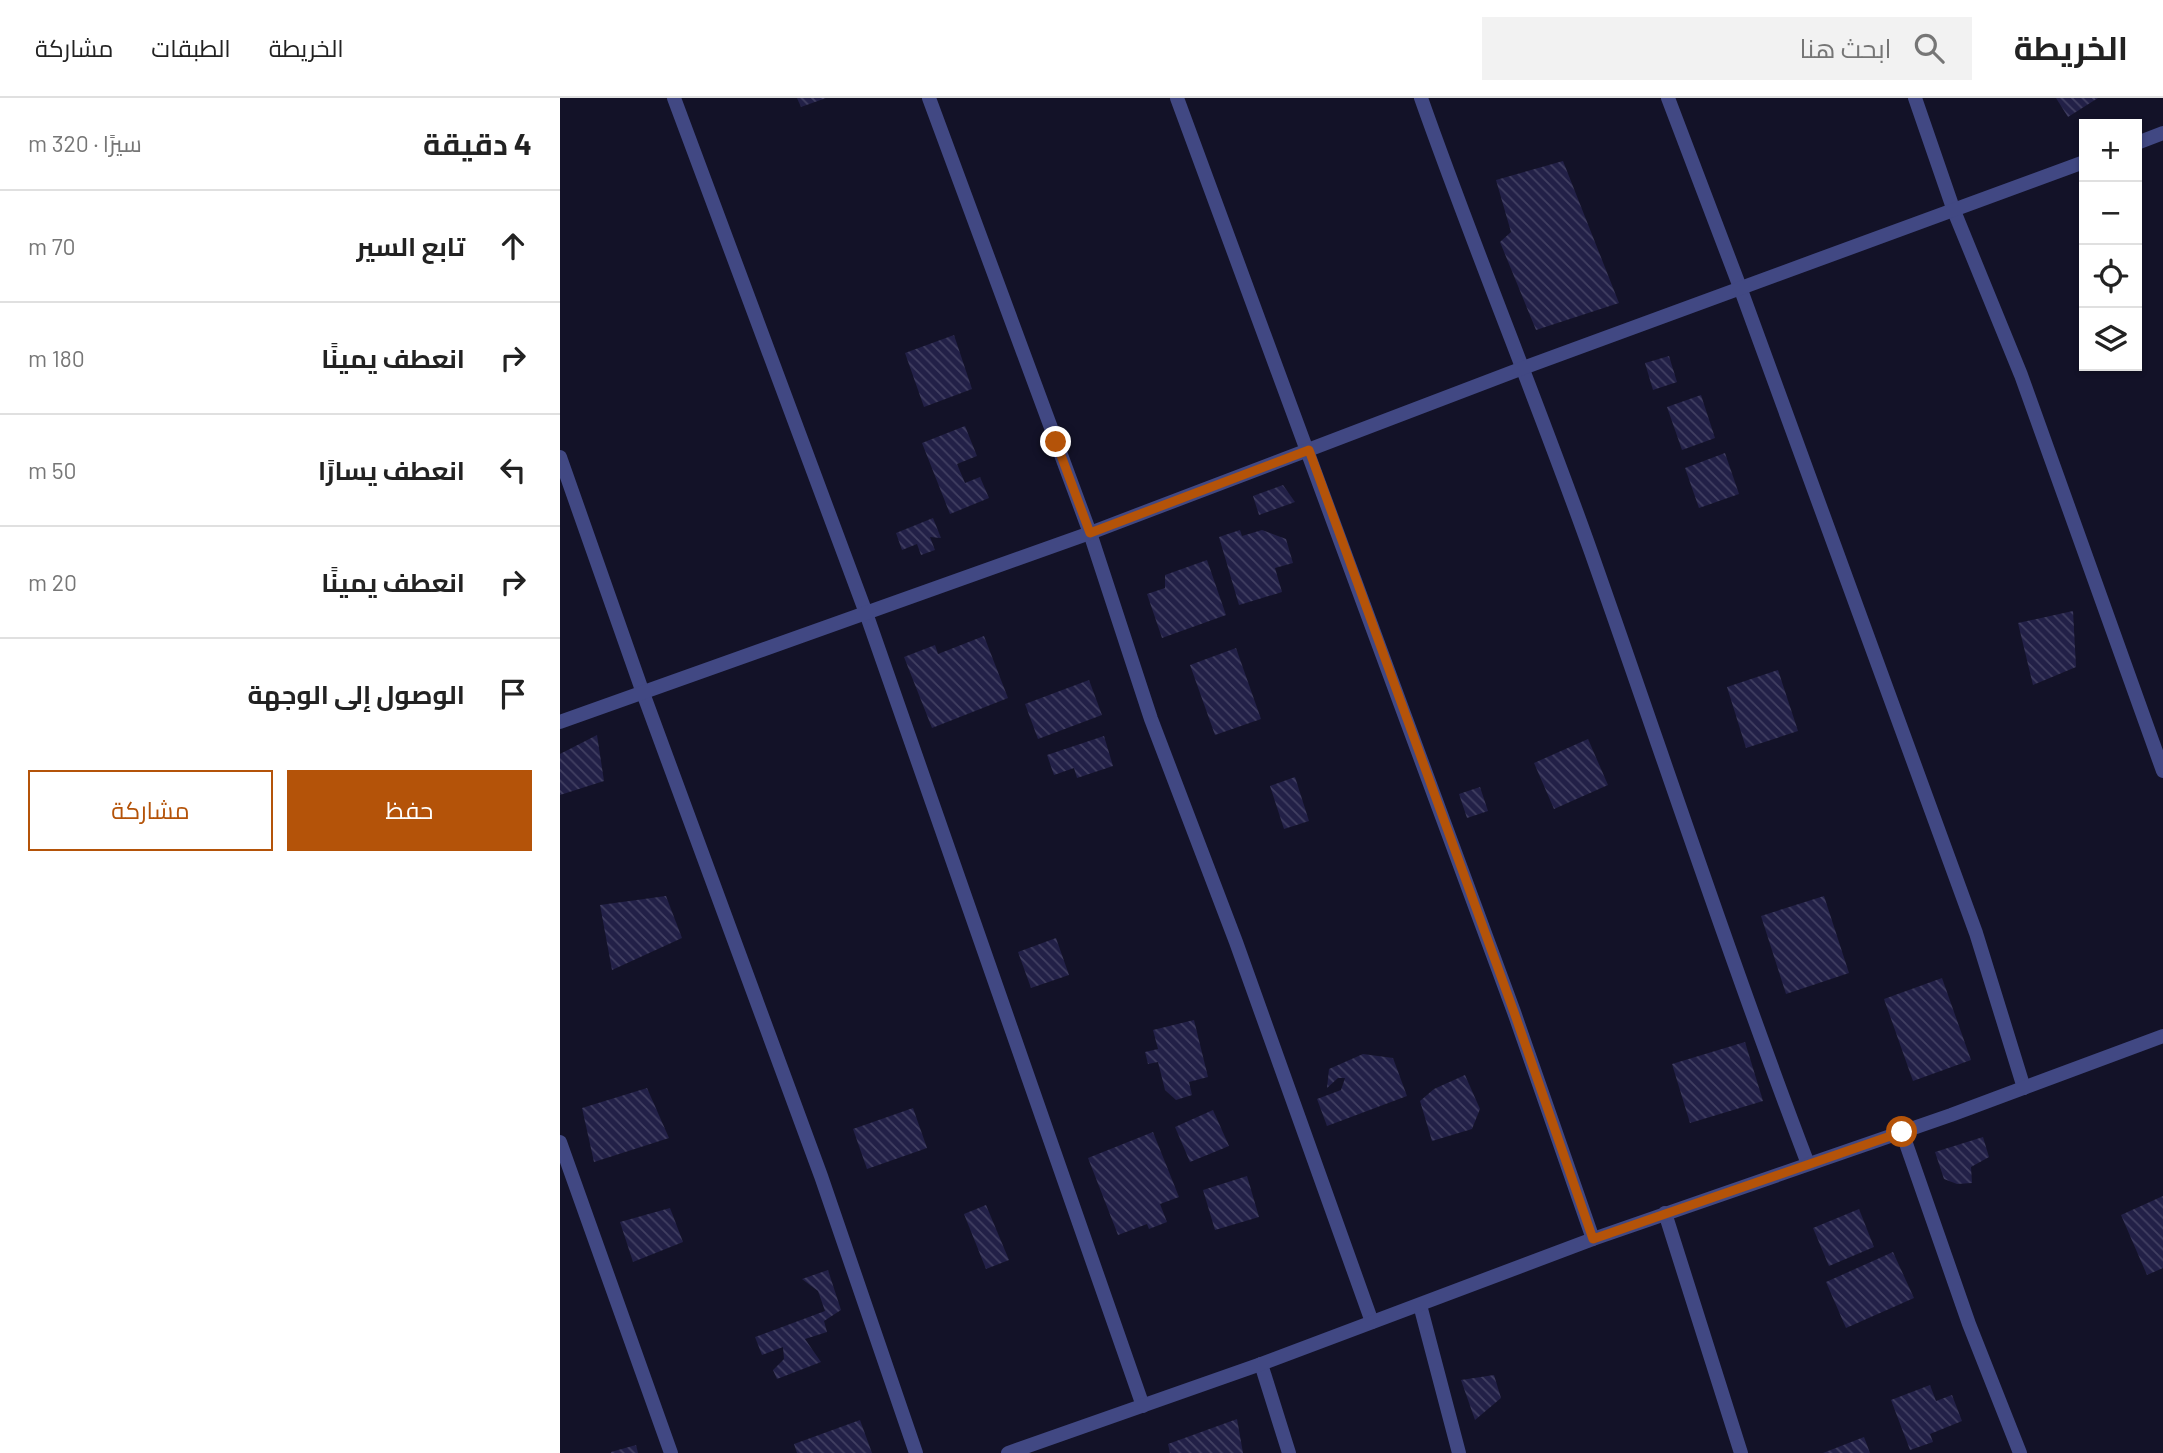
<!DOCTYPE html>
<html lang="ar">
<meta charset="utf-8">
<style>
body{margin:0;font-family:Barlow,Cairo,sans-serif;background:#f2f2f2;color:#222;direction:rtl}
.controls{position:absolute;right:21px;top:21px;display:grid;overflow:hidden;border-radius:0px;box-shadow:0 2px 5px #0004}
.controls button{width:63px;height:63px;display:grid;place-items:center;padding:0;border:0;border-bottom:2px solid #e0e0e0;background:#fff;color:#222;font:35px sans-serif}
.stop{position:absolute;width:21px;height:21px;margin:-16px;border:5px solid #b45309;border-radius:50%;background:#fff}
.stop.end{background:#b45309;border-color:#fff;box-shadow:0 2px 7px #0008}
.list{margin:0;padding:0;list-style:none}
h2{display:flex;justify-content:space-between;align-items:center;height:91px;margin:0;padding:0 28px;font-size:30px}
h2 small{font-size:23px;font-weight:400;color:#767676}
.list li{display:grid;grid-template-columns:46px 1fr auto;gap:21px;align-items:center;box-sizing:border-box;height:112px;padding:0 28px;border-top:2px solid #e0e0e0}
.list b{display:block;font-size:26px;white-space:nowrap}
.list em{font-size:23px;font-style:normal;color:#767676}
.actions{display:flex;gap:14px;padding:21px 28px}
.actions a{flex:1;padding:16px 0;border:2px solid #b45309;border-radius:0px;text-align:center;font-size:24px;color:#b45309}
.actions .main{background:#b45309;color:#fff}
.icon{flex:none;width:38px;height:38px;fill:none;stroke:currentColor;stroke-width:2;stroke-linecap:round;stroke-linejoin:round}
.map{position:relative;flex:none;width:1603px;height:1355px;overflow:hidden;direction:ltr}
header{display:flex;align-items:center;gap:42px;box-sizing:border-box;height:98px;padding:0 35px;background:#fff;border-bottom:2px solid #e0e0e0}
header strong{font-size:33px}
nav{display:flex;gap:38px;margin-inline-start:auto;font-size:24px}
.search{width:490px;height:63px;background:#f2f2f2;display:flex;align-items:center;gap:18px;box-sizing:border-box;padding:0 24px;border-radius:0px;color:#767676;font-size:26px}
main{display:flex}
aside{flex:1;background:#fff}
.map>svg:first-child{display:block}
.building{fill:url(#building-back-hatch)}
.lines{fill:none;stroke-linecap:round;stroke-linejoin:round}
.minor{stroke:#414883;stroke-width:14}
.route{stroke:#b45309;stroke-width:9}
</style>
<header>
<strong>الخريطة</strong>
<div class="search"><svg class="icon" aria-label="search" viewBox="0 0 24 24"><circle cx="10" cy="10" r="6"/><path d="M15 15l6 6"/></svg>ابحث هنا</div>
<nav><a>الخريطة</a><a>الطبقات</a><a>مشاركة</a></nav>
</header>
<main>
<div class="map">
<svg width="1603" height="1355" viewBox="0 0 1603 1355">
<defs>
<pattern id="building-back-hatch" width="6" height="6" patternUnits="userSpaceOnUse" patternTransform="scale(1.75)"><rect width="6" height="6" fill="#222047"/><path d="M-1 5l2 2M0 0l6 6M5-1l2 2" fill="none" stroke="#424062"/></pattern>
</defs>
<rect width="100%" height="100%" fill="#131228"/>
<g class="building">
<polygon points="237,0 266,0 241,9"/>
<polygon points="1496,0 1538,0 1508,19"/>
<polygon points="1003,63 1059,205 976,232 940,144 951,134 936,82"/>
<polygon points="394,237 412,291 364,309 345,255"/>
<polygon points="1109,258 1117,284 1093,292 1085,265"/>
<polygon points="1141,297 1155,340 1122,352 1107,309"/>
<polygon points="405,328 417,358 397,366 405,385 420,379 429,400 390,416 362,345"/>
<polygon points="1165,355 1179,396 1139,410 1125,370"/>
<polygon points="723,387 735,404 699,417 693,398"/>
<polygon points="373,420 381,440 370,439 375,452 361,457 357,446 342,452 336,435"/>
<polygon points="680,432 682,438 702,432 726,441 733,465 715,470 722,494 679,507 659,439"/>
<polygon points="647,462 666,517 602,540 587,496 605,490 605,477"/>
<polygon points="1513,513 1516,569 1473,587 1458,525"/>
<polygon points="424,538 448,600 372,630 344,559 375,547 378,556"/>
<polygon points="676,550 701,621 655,637 630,567"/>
<polygon points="1218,572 1238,633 1186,650 1167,589"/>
<polygon points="529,582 542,617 478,641 465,606"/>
<polygon points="37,637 44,683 0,697 0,656"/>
<polygon points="544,638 553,668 517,680 514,670 494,677 487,657"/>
<polygon points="1028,641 1048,687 994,711 974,665"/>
<polygon points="735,679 749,723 724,731 710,688"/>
<polygon points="920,689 928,713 907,720 899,696"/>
<polygon points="106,798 122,840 52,872 40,807"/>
<polygon points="1264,798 1289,875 1226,896 1201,818"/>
<polygon points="496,840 509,877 471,890 458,854"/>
<polygon points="1382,880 1411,962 1353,983 1324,901"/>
<polygon points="634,922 648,979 629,984 632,997 616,1002 605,992 598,964 588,966 585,954 598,951 593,932"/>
<polygon points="1185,944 1203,1003 1130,1025 1112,966"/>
<polygon points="803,956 833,960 847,998 767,1028 757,1001 781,992 785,980 778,980 767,990 769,971"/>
<polygon points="905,977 920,1011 912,1031 872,1043 860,1003 874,991"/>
<polygon points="87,990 109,1040 34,1064 22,1010"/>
<polygon points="353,1010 367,1050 307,1071 293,1031"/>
<polygon points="653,1012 669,1048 630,1064 615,1029"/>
<polygon points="593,1034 619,1099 600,1106 607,1124 589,1131 587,1126 558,1137 528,1060"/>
<polygon points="1423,1039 1429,1059 1411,1069 1412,1085 1397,1086 1384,1081 1375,1054"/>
<polygon points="687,1078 699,1119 655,1132 643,1092"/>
<polygon points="1603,1098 1603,1170 1587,1177 1561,1117"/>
<polygon points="426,1107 449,1162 426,1171 404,1116"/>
<polygon points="110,1110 123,1144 73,1164 60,1124"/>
<polygon points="1299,1111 1314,1149 1269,1168 1253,1130"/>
<polygon points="1333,1154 1354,1200 1286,1230 1266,1184"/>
<polygon points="268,1172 281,1212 264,1223 267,1234 245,1241 261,1264 217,1281 213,1272 224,1261 223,1249 202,1257 195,1239 265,1213 258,1193 242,1181"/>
<polygon points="934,1277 941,1300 915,1322 901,1282"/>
<polygon points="1370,1287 1376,1303 1392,1297 1402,1323 1370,1336 1373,1344 1350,1352 1331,1302"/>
<polygon points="677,1321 683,1355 610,1355 608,1346"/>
<polygon points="300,1322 312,1355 237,1355 234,1346"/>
<polygon points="1304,1339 1310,1355 1263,1355"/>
<polygon points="76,1347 78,1355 51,1355 51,1354"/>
</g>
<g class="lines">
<g class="minor">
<polyline points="114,0 306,515 583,1308"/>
<polyline points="369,0 530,435 591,621 676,844 812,1224"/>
<polyline points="617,0 954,914 1033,1141"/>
<path d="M861 0C915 153 977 302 1031 454 1103 658 1171 864 1248 1066"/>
<polyline points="1108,0 1181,192 1416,835 1464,990"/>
<polyline points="1355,0 1394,113 1461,277 1603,673"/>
<polyline points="1577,45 1603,35"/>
<polyline points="0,359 83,595 261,1078 356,1355"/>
<polyline points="0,624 530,435 963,270 1524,64"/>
<polyline points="1342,1034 1409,1226 1460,1355"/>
<polyline points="0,1044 111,1355"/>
<polyline points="1105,1115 1181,1355"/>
<polyline points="860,1207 899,1355"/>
<polyline points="701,1266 729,1355"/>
<polyline points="448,1355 701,1266 1033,1141 1391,1017 1603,938"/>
</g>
</g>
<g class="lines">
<polyline class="route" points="496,344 530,435 749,352 954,914 1033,1141 1342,1034"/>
</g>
</svg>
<div class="controls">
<button>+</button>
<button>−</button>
<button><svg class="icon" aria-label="locate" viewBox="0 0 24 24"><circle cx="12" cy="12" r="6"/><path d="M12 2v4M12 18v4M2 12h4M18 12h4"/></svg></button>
<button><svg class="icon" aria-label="layers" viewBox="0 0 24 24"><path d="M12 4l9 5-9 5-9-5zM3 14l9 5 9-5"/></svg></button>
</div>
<div class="stop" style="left:1342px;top:1034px"></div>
<div class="stop end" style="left:496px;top:344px"></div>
</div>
<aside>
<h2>4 دقيقة<small>سيرًا · 320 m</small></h2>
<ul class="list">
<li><svg class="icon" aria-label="ahead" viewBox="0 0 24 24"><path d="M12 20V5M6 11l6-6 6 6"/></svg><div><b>تابع السير</b></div><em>70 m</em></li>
<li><svg class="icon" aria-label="right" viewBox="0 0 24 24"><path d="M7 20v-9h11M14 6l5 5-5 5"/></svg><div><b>انعطف يمينًا</b></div><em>180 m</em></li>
<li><svg class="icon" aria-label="left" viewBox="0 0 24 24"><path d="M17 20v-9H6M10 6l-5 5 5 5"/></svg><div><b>انعطف يسارًا</b></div><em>50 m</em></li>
<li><svg class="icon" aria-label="right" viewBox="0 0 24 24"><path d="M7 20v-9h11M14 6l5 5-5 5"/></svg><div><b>انعطف يمينًا</b></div><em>20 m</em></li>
<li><svg class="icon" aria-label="arrive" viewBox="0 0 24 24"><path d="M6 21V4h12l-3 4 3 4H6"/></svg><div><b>الوصول إلى الوجهة</b></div></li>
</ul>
<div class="actions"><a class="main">حفظ</a><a>مشاركة</a></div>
</aside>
</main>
